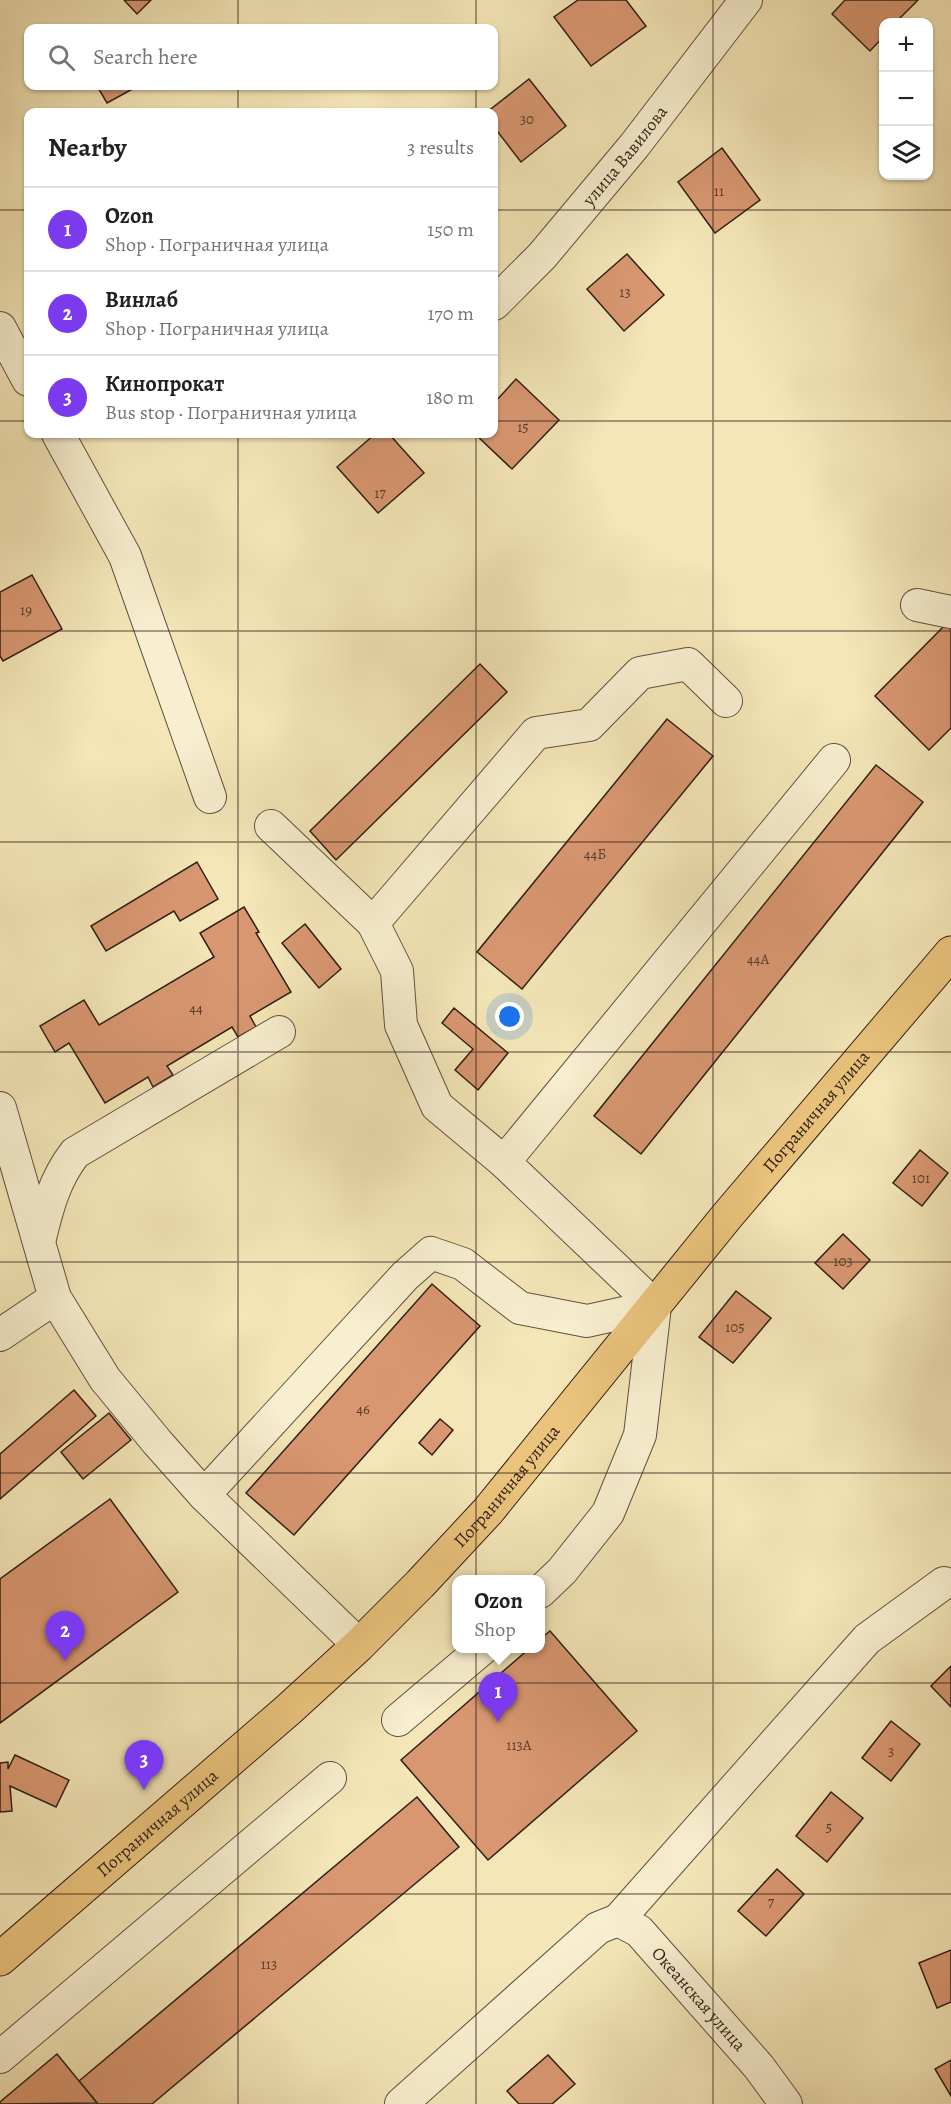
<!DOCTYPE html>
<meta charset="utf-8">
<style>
body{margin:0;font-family:Alegreya,serif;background:#f6f6f6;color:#202124}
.controls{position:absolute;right:18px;top:18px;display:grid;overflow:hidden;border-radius:12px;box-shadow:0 2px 4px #0004}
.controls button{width:54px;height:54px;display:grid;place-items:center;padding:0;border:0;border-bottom:2px solid #e0e0e0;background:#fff;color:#202124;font:30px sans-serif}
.you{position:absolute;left:510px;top:1017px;width:21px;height:21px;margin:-15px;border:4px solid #fff;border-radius:50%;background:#1a73e8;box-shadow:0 0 0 9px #1a73e833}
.badge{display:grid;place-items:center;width:39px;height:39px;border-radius:50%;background:#7c3aed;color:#fff;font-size:20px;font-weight:700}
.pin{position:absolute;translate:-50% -50px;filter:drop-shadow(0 2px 3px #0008)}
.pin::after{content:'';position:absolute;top:32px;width:21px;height:18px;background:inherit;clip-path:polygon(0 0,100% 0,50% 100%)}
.popup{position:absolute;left:452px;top:1575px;width:93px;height:78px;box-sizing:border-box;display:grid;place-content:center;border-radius:12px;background:#fff;filter:drop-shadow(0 2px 4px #0005);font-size:20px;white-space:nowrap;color:#757577}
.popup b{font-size:22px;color:#202124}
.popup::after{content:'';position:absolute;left:50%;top:100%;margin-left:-12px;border:12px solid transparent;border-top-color:#fff}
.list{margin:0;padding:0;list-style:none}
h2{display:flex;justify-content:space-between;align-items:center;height:78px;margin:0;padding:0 24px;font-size:26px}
h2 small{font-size:20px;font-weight:400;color:#757577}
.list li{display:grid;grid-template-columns:39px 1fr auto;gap:18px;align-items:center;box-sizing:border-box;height:84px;padding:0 24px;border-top:2px solid #e0e0e0}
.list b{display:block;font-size:22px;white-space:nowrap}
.list p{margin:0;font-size:20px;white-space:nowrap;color:#757577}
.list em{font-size:20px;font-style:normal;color:#757577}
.icon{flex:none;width:33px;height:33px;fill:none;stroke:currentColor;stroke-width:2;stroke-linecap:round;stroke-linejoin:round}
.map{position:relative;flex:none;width:951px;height:2104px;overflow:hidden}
.search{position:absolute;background:#fff;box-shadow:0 2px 4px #0004;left:24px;top:24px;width:474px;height:66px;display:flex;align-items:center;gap:15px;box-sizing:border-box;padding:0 21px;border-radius:12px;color:#757577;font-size:22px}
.panel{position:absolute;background:#fff;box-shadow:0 2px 4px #0004;left:24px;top:108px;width:474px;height:330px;border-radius:12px}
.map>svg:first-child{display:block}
.building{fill:#d89771;stroke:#2f1f17;stroke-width:1.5}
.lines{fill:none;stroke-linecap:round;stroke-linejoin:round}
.minor-casing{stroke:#60513f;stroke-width:34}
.major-casing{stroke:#2f1f17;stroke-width:35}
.minor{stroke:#f8efd0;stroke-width:32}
.major{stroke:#eac37c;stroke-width:33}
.grid{fill:none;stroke:#2f1f17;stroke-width:1.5;stroke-opacity:0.55}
.labels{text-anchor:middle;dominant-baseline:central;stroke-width:4.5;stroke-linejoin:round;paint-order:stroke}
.number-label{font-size:15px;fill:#593d2e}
.street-label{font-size:18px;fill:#2f1f17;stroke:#f8efd0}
</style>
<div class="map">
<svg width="951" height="2104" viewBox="0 0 951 2104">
<rect width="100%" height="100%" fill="#f4e6b7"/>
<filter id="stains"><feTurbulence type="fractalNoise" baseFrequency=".00333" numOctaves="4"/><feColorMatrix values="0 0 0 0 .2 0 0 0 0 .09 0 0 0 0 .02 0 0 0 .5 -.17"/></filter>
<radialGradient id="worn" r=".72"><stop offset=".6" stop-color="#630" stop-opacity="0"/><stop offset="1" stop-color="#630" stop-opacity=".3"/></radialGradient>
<g class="building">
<polygon points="124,0 151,0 137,14"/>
<polygon points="578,0 626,0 646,26 591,66 554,17"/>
<polygon points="845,0 918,0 896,22 884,22 884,36 870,51 832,14"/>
<polygon points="529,79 566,126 521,162 494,127 494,112 487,112"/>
<polygon points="97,86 138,86 107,103"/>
<polygon points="722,148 760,200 715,233 678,182"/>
<polygon points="627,254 664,295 624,331 587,289"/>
<polygon points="516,379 559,420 512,469 475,434 494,434 494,403"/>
<polygon points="375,434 389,434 424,473 378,513 337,467"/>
<polygon points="32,575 62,629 3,661 0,656 0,592"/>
<polygon points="948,622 951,624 951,728 929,750 875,696"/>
<polygon points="480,664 507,692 336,860 310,831"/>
<polygon points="667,719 713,756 522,989 477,952"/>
<polygon points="876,765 923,802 641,1154 594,1116"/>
<polygon points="197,862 218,899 180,921 174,911 106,951 91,926"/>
<polygon points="244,907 259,932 256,933 291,992 250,1016 256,1027 238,1037 232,1027 167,1066 173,1075 153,1087 148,1077 105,1103 69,1043 55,1052 40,1026 84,1000 99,1025 214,957 200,933"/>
<polygon points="305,924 341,969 319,988 282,943"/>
<polygon points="454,1008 508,1053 478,1090 455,1070 473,1049 442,1023"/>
<polygon points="920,1150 948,1173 922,1206 893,1183"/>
<polygon points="843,1234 870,1260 843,1289 815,1263"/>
<polygon points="432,1284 480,1326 294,1535 246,1493"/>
<polygon points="736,1291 771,1318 733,1363 699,1337"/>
<polygon points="74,1390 96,1416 0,1499 0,1454"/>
<polygon points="109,1413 131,1440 83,1479 61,1452"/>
<polygon points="440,1419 453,1430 432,1455 419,1443"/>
<polygon points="110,1499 178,1592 0,1723 0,1579"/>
<polygon points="550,1631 637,1731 488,1860 401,1760 530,1648 540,1648 540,1639"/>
<polygon points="951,1666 951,1707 931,1686"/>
<polygon points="891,1721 920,1744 891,1781 862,1758"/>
<polygon points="15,1755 69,1780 56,1807 10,1786 12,1811 0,1812 0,1763 8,1762 8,1769"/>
<polygon points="831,1792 863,1818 827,1862 796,1836"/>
<polygon points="417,1797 459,1847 152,2104 98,2104 79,2081"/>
<polygon points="777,1869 804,1894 766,1936 738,1911"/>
<polygon points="951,1950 951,2002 937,2008 919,1963"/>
<polygon points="57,2054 97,2103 0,2104 0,2102"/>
<polygon points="548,2055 575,2084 552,2104 519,2104 507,2091"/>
<polygon points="951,2060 951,2096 935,2069"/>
</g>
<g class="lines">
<g class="minor-casing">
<g id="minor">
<path id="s1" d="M494 304 542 256 634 146 746 0"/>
<polyline points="0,328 28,380"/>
<polyline points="58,434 125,556 210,797"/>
<polyline points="917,605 951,612"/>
<polyline points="271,826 373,923 397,971 401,1025 437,1106 504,1162"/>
<polyline points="373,923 536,733 589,725 640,673 688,664 726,701"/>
<polyline points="0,1108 55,1298 105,1379 157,1442 204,1495 359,1645"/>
<path d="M39 1242C47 1209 54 1180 75 1153L279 1032"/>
<polyline points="655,1306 504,1162 834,760"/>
<polyline points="0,1335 55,1298"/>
<polyline points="204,1495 405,1276 431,1253 463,1264 520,1308 587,1321 655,1306"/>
<polyline points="540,1592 562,1571 608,1513 640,1435 655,1306"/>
<polyline points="398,1720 483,1648"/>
<polyline points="618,1920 867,1639 944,1583"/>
<polyline points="0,2057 330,1778"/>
<path id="s2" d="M401 2104 598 1928 618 1920 639 1931 759 2067 786 2104"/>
</g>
</g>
<g class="major-casing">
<g id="major">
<path id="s3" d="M0 1959 288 1710 359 1645 420 1584 488 1511 727 1216 951 953"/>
</g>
</g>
<use href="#minor" class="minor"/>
<use href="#major" class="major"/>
</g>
<path class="grid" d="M238 0V28M476 0V28M713 0V2104M238 86V112M476 86V112M0 210H28M494 210H951M0 421H28M494 421H951M238 434V2104M476 434V2104M0 631H951M0 842H951M0 1052H951M0 1262H951M0 1473H951M0 1683H951M0 1894H951"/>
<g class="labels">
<g class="number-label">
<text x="527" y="119">30</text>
<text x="719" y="191">11</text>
<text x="625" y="292">13</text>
<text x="523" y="427">15</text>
<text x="380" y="493">17</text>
<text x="26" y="610">19</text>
<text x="595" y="854">44Б</text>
<text x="758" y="959">44А</text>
<text x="196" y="1008">44</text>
<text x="921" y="1178">101</text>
<text x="843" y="1261">103</text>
<text x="735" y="1327">105</text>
<text x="363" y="1409">46</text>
<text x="519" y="1745">113А</text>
<text x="891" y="1751">3</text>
<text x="829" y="1827">5</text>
<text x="771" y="1902">7</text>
<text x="269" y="1964">113</text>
</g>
<g class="street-label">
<text stroke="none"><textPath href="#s1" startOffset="198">улица Вавилова</textPath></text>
<text stroke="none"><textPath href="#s3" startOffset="1180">Пограничная улица</textPath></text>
<text stroke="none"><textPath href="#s3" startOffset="694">Пограничная улица</textPath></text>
<text stroke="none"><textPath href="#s3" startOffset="208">Пограничная улица</textPath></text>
<text stroke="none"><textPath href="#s2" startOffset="400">Океанская улица</textPath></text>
</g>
</g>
<rect width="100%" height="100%" filter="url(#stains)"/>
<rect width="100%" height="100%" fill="url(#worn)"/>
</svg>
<div class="controls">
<button>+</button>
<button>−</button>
<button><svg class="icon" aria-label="layers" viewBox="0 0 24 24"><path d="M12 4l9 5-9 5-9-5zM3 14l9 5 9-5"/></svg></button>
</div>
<div class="you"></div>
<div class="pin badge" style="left:498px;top:1722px">1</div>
<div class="popup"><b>Ozon</b>Shop</div>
<div class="pin badge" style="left:65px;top:1661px">2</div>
<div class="pin badge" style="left:144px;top:1790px">3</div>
<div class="search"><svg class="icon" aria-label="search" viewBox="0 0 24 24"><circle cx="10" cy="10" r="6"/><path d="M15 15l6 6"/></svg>Search here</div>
<section class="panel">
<h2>Nearby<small>3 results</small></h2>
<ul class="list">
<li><span class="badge">1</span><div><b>Ozon</b><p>Shop · Пограничная улица</p></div><em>150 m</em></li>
<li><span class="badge">2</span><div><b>Винлаб</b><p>Shop · Пограничная улица</p></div><em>170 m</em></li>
<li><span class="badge">3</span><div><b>Кинопрокат</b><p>Bus stop · Пограничная улица</p></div><em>180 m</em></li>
</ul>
</section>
</div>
